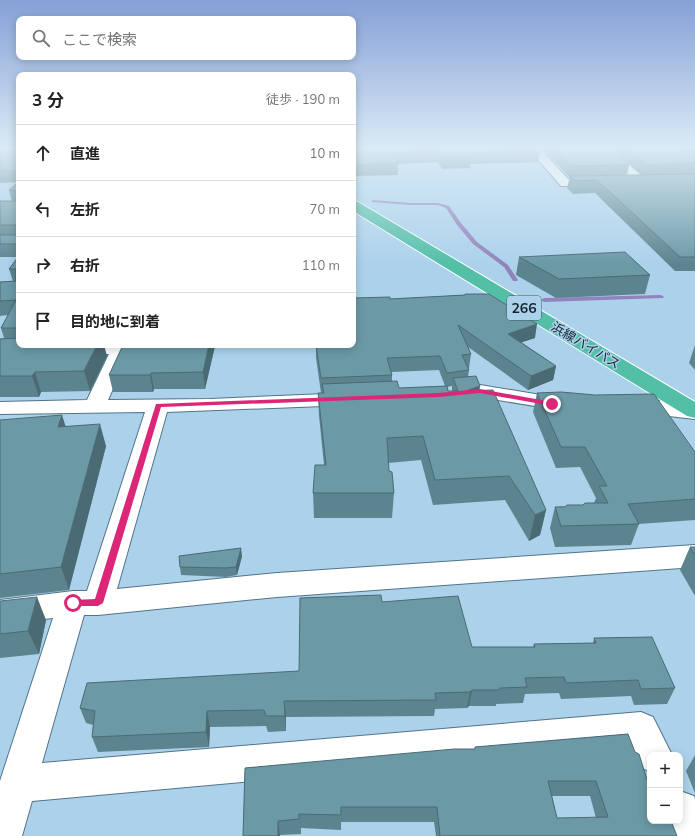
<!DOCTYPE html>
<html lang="ja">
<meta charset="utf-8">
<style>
body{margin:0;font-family:Mulish,"Noto Sans JP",sans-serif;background:#f2f2f2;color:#222}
.controls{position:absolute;right:12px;bottom:12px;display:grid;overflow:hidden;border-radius:8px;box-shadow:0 2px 10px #0003}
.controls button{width:36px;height:36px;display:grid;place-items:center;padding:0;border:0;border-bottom:1px solid #e0e0e0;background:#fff;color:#222;font:20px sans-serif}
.stop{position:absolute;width:12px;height:12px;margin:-9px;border:3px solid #db2777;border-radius:50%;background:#fff}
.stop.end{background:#db2777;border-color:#fff;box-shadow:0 1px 4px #0008}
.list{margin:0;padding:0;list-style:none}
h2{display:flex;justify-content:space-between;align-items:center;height:52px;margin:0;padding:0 16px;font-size:17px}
h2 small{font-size:13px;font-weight:400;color:#767676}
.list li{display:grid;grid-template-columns:26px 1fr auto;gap:12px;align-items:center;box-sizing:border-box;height:56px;padding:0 16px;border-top:1px solid #e0e0e0}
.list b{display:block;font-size:15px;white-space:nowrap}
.list em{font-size:13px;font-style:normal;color:#767676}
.icon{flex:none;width:22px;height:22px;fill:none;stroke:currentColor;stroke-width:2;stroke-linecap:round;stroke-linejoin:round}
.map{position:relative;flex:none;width:695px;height:836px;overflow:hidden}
.search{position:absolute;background:#fff;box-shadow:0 2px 10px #0003;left:16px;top:16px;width:340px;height:44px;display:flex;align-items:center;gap:10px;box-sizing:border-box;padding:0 14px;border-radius:8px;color:#767676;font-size:15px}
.panel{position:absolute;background:#fff;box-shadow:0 2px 10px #0003;left:16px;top:72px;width:340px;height:276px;border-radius:8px}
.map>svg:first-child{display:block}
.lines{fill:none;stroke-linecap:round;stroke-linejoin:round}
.stream{fill:#9283bc;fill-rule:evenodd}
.minor-casing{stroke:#51748a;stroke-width:2}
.highway-casing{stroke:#fff;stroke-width:2}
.minor{fill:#fff;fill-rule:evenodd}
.highway{fill:#53bfa7;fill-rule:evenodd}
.wall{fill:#5c848f;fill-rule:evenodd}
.shaded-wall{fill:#4b6b74}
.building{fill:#6b99a6;stroke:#4b6b74;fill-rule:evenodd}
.route{fill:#db2777}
.labels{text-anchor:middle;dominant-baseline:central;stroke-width:3;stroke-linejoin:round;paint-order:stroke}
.far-street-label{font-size:13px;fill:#16242d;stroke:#acd2eb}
.shield{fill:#acd2eb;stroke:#435866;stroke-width:1}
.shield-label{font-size:14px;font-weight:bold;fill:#16242d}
</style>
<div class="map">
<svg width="695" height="836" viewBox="0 0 695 836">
<rect width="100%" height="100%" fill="#acd2eb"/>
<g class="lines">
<g class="stream">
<polygon points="372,200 410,203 438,203 449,206 461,223 477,242 508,265 518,280 517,281 513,281 504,267 473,244 457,225 446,208 438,205 410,205 373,202 372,202"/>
<polygon points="661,295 664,297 663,298 544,302 541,300 544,298"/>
</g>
<g class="minor-casing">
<g id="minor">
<polygon points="530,147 540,147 542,151 568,179 598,178 602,179 604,182 602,185 598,186 561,186 533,154"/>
<polygon points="599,147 610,147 644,178 646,181 644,184 636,184"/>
<polygon points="68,345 128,345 131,348 108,400 210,399 349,393 356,395 360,399 356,403 349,405 167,412 117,589 277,573 695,545 695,567 277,597 98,615 84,615 42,763 641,712 653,717 672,755 650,755 650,771 641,768 631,747 32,801 22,836 0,836 0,781 53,618 0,624 0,600 73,591 87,591 145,412 0,414 0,402 87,400 109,354 75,355 68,353 65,349"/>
<polygon points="480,385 565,399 573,400 576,405 573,410 565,411 480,397 465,399 458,397 455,393 458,389"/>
<polygon points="633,400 652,400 695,405 695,419 625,411 622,406 625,401"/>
<polygon points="680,791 694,796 695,799 695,836 672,836 665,821 680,821"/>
</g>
</g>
<g class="highway-casing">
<polygon id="highway" points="353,201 358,202 695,402 695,418 687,416 353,211"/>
</g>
<use href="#minor" class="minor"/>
<use href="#highway" class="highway"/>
</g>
<g class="wall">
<polygon points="19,147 19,345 107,356 90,391 41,392 39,397 0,397 0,339 4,338 1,328 8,315 0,316 0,282 13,281 9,269 18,257 0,257 0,201 12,201 9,190 18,182 0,183 0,151"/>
<polygon points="353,147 540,151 538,162 470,164 470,168 442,169 438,162 398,164 398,175 353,176"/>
<polygon points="541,147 611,147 629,165 627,175 642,175 612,147 695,147 695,271 675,271 595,193 573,194 567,188 570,177 569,177"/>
<polygon points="519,257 650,275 645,294 556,298 516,275"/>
<path d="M465 294 535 338 521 342 556 366 553 380 528 390 468 347 471 354 469 368H468L469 370 468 377 479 391 546 510 540 535 529 541 505 500 433 505 421 460 388 463 389 471 394 493 392 518H314L313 493 324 465 319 416 318 393H321L316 358V345L390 299 465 295ZM439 370 445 386 399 388 392 381V375L391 372ZM452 386V391H448L447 387Z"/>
<polygon points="695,345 695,370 689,363"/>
<polygon points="215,346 205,389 154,389 153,392 113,392 109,375"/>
<polygon points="537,393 695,452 695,520 639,524 631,545 555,547 550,528 555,507 583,505 594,503 596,498 580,467 556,468 533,412"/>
<polygon points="0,420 66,427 106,446 69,590 0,598"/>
<polygon points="690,547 695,547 695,596 680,570"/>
<polygon points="242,556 237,575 226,577 181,575 180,567"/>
<polygon points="0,601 46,620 39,654 0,658"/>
<polygon points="382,602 472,647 533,647 534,644 593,643 594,638 675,688 667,704 634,705 631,696 561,699 559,693 525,694 523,703 496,704 496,706 469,706 467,708 435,709 434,716 286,717 286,731 268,732 266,726 210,727 209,747 98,752 92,737 93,725 86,723 80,708 299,671"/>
<path d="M628 734 650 821 677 836H436L434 822H341V830L301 828V834L280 835V836H243L245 768 475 749V747ZM552 796H590L596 818H557Z"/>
<polygon points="695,755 695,793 686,771"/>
</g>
<g class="shaded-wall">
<polygon points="537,324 535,338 505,348 508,334"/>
<polygon points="97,345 104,345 107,356 90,391 84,371"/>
<polygon points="209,345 215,345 215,346 205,389 203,372"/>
<polygon points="556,366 553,380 528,390 531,376"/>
<polygon points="35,372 41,392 39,397 32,376"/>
<polygon points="151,373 154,389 153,392 150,375"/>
<polygon points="480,386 477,409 466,391"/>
<polygon points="62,415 69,437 58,427"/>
<polygon points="100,424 106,446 69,590 61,567"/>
<polygon points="546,510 540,535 529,541 535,515"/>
<polygon points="241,548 242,556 237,575 236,567"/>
<polygon points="37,597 46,620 39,654 28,631"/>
<polygon points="472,690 469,706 467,708 470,692"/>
<polygon points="284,701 286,717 286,731"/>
<polygon points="207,711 210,727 209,747 206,732"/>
<polygon points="278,821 280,836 278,836"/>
</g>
<g class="building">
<polygon points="5,147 19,147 19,171 0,171 0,151"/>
<polygon points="353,147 537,147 540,151 468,153 471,157 443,157 439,151 393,153 398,163 353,165"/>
<polygon points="553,147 611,147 629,165 571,166"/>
<polygon points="626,147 680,147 693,158 695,158 695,163 647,165"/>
<polygon points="695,174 695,257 680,257 597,180 575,181 570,176"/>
<polygon points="19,182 19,244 0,244 0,235 16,235 16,225 0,225 0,201 16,201 17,191 9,190"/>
<polygon points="625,252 650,275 559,279 519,257"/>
<polygon points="19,256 19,328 1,328 16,300 0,301 0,282 16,281 16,269 9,269"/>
<polygon points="465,294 489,294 537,324 508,334 556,366 531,376 458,325 471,354 462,355 469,370 447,373 440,356 387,358 392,375 321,378 316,345 353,345 353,298 390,297 390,299 465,295"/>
<polygon points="19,338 19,345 97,345 84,371 35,372 32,376 0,376 0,339"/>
<polygon points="123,345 209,345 203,372 151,373 150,375 109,375"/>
<polygon points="476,376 480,386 466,391 493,390 546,510 535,515 509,476 435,480 423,436 387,438 389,471 392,472 394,493 313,493 315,465 326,465 318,393 324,393 322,384 397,381 399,388 447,386 448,391 458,391 453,378"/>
<polygon points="561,392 595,395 654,394 695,452 695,499 628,504 639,524 561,526 555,507 565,507 567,505 583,505 585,503 608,503 599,486 607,486 585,447 561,447 537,393"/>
<polygon points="62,415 58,427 100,424 61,567 0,574 0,420"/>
<polygon points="690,547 695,547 695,556"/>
<polygon points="241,548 236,567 225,568 180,567 179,556"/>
<polygon points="381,595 382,602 458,596 472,647 535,647 534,644 596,643 594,638 652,637 675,688 641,689 638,680 566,683 564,677 525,678 527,687 500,688 499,690 472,690 470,692 435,693 436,700 284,701 285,716 266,716 264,710 207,711 206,732 92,737 95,711 80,708 87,683 299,671 300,598"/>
<polygon points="37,597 28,631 0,634 0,601"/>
<path d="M628 734 635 752 639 754 650 789V821H671L677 836H440L437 807H341V815L299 814V819L278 821V836H243L245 768 454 749H475V747ZM548 781H596L608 817 557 818Z"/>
</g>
<linearGradient id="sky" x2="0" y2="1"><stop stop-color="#85a0d6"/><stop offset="0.56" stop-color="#daebf6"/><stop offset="1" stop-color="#daebf6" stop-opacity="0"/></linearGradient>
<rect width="695" height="264" fill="url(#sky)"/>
<polygon class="route" points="480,389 552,402 555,404 552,406 480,393 439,397 161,407 103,603 98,606 70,606 69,603 73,600 95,599 156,404 439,393"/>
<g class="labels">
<g class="far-street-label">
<text transform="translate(586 345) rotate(31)">浜線バイパス</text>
</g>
<rect class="shield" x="507" y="296" width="34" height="24" rx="3"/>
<g class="shield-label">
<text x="524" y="308">266</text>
</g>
</g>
</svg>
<div class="controls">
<button>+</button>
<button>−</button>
</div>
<div class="stop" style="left:73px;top:603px"></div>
<div class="stop end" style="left:552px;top:404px"></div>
<div class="search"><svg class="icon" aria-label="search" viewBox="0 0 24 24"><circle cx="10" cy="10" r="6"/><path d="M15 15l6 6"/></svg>ここで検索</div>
<section class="panel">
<h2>3 分<small>徒歩 · 190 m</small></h2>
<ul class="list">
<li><svg class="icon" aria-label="ahead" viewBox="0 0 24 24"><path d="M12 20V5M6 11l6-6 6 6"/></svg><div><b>直進</b></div><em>10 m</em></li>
<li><svg class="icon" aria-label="left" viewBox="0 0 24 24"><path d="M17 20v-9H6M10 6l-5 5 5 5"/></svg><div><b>左折</b></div><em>70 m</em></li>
<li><svg class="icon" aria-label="right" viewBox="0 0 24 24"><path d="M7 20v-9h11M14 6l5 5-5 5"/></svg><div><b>右折</b></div><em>110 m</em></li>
<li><svg class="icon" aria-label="arrive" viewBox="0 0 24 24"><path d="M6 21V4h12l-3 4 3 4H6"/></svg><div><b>目的地に到着</b></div></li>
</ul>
</section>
</div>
